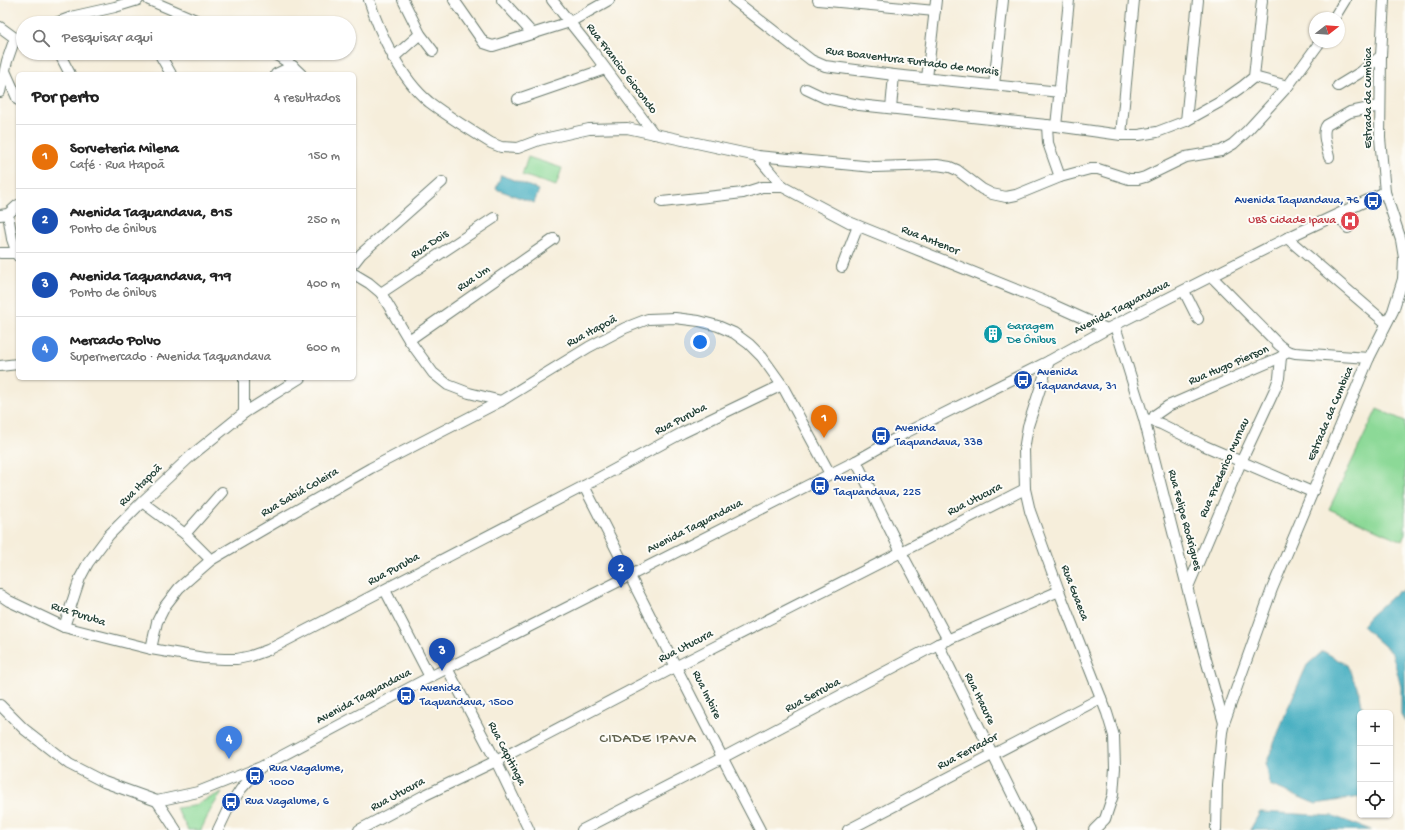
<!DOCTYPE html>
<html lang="pt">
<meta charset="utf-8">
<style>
body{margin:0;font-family:"Gochi Hand",sans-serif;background:#f2f2f2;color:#222}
.controls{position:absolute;right:12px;bottom:12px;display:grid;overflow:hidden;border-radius:6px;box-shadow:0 1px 3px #0004}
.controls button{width:36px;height:36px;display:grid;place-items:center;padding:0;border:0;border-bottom:1px solid #e0e0e0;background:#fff;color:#222;font:20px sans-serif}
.compass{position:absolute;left:1309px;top:12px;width:36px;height:36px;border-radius:50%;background:#fff;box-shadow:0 1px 3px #0004;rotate:73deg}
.you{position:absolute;left:700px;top:342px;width:14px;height:14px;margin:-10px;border:3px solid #fff;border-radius:50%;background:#1a73e8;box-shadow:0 0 0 6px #1a73e833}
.badge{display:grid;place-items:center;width:26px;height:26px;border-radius:50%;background:#d1495b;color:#fff;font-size:13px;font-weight:700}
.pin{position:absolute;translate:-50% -33px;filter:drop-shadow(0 1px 2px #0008)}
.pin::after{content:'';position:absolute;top:21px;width:14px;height:12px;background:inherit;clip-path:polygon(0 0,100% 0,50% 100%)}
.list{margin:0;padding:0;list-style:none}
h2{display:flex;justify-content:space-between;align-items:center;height:52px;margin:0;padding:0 16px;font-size:17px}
h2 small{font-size:13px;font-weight:400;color:#767676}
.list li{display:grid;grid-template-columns:26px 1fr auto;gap:12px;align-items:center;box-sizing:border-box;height:64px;padding:0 16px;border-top:1px solid #e0e0e0}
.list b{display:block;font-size:15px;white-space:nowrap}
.list p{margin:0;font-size:13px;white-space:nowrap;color:#767676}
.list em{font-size:13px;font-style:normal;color:#767676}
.icon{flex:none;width:22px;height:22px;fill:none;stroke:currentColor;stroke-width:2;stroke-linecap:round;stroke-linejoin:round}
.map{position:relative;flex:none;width:1405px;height:830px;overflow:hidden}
.search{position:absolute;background:#fff;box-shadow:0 1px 3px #0004;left:16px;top:16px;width:340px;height:44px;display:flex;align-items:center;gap:10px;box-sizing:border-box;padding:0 14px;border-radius:22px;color:#767676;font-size:15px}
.panel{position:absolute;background:#fff;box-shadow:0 1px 3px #0004;left:16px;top:72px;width:340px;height:308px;border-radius:6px}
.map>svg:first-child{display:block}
.green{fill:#8cd997;stroke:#568b66}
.water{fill:#40acbf;stroke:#30747a}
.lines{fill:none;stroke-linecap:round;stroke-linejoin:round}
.minor-casing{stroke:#6a7b6e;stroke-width:12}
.minor{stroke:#fff;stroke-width:10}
.labels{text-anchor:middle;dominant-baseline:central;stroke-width:4;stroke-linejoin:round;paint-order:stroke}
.street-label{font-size:12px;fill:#1f3d34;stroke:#fdfcf7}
.transit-label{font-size:12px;fill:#164399;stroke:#fdfcf7;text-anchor:start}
.health-label{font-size:12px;fill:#be3a42;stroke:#fdfcf7;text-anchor:end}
.culture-label{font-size:12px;fill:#0d838f;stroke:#fdfcf7;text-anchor:start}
.quarter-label{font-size:14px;letter-spacing:1px;fill:#61634f;stroke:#fdfcf7}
</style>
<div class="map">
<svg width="1405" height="830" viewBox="0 0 1405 830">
<rect width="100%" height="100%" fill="#fdfcf7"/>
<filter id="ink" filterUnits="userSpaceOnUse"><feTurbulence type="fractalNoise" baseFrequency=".025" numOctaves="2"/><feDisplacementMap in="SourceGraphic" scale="8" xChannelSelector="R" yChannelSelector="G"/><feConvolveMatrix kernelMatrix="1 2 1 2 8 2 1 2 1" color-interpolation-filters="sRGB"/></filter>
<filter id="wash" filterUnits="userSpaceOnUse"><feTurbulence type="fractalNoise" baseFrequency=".012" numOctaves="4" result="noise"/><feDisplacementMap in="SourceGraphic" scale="16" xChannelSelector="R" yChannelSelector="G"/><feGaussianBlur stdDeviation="0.9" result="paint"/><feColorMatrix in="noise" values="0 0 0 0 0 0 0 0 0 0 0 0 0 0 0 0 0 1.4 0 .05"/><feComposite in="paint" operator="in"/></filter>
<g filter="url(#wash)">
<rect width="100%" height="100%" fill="#f6eedb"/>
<g class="green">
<polygon points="528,157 562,168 556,186 522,175"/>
<polygon points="1377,409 1405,421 1405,534 1402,541 1329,509"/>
<polygon points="222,792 210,811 201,830 188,830 176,808 193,806"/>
</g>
<g class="water">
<polygon points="501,175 539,190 534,203 496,189"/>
<polygon points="1405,591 1405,722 1401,715 1401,687 1392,653 1362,626 1369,617 1397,592"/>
<polygon points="1323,651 1347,665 1360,694 1363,713 1360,713 1360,797 1316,804 1270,785 1266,764 1287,710 1307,665"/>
<polygon points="1260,812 1333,816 1371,830 1250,830"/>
</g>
</g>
<g filter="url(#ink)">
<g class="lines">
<g class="minor-casing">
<g id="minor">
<polyline points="149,0 203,23"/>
<path d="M369 0C380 34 401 79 429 102 449 117 470 130 491 143L501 147 518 148 539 140 589 129 627 128 757 156 874 167 937 165 950 167 957 170 982 189 992 194 1006 197 1016 195 1060 177 1090 169H1098L1129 179H1138L1145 177 1186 157 1221 151 1233 144 1246 132 1288 86 1320 42"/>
<polyline points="403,0 420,34 433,51"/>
<polyline points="454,0 484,43 493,46 570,22 609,0"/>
<polyline points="502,0 533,34"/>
<polyline points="552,0 591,49 654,134"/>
<polyline points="734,0 811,60 825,66 894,75 1060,92"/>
<polyline points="818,0 935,11"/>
<polyline points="1334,18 1345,0"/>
<polyline points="56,23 75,16 115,7 138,0"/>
<polyline points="0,27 15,38"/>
<polyline points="59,53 70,74"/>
<polyline points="159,53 171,74"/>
<path d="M272 53C283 58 292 65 301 74"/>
<polyline points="393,58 420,34"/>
<polyline points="5,71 18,100"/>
<polyline points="276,74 293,66"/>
<polyline points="1254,77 1288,86"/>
<polyline points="927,78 936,0"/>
<polyline points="994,85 1003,0"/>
<polyline points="1338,86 1361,72 1381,56"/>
<polyline points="806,89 825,98 859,105 1056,126 1121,135 1139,135 1157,132 1186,121 1220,102 1243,86 1254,77 1262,0"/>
<polyline points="0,92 7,61 15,38"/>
<polyline points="518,99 605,69"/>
<polyline points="891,108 894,75"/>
<polyline points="1186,121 1198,0"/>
<polyline points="1047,125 1048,143 1060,177"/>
<polyline points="1056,126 1069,0"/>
<polyline points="1121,135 1134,0"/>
<polyline points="757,156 783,187 849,222 1049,303 1107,329"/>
<path d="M1329 157C1327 148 1321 132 1327 125L1350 112 1380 106"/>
<polyline points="662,202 743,193 762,187 783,187"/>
<polyline points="8,214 12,239 18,256"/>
<polyline points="0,215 8,214 18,205"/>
<polyline points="1337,215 1348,228"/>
<polyline points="1287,238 1386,323"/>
<polyline points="0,253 17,253"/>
<polyline points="354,263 361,254 442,182"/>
<polyline points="842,267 858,226"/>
<polyline points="354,274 369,283 381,293 409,340 433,373 448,385 469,393 501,401"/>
<polyline points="1212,277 1279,345 1287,351"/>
<polyline points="1184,291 1198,319"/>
<polyline points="381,293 494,218"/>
<polyline points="1115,326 1144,419 1203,649 1224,723"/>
<polyline points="409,340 554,239"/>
<polyline points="1049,361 1028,426 1024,450 1025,489 1030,511 1059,591 1107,713 1114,736 1115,768 1113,795 1105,819 1094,830"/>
<polyline points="0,366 18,364"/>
<polyline points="244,413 244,378"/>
<polyline points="1146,419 1161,424 1205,446 1312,492"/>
<polyline points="1152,421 1155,415 1168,406 1281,357 1287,351 1295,353 1369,358"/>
<polyline points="856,461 901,552 948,640"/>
<path d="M584 486C643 601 700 716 760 830"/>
<polyline points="142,502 185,534 211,560"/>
<polyline points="185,534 222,492"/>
<polyline points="1188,587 1241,462 1275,389 1279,378 1281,357"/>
<polyline points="385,590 430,677"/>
<polyline points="0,595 9,601 64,627 151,649 204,658 224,659 237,659 251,656 268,650 584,486 682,433 782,385"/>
<polyline points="64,627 80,578 88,563 109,535 142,502 192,455 244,413 300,378"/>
<polyline points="938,644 1030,830"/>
<polyline points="151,649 157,622 165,606 179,588 196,573 211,560 276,522 371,468 501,401 589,347 625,328 648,319 675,318 699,321 718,326 734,333 749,344 762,357 782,385 830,474"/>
<polyline points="447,668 496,761 529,830"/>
<polyline points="0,705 24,729 69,764 104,782 157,801 198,792 261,767 430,677 856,461 907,432 1049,361 1107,329 1287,238 1385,192"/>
<polyline points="157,801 176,830"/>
<polyline points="218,830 228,809 241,789 259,769"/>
<polyline points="359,830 423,796 496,761 677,666 1025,489"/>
<polyline points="582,830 722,758 938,644 1059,591"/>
<polyline points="848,830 1101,698"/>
<polyline points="1216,830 1217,785 1222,732 1224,723 1272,589 1369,358 1393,311 1403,279 1404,258 1401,240 1385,192 1380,138 1381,56 1384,0"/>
</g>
</g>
<use href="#minor" class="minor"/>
</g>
</g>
<defs>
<g id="bus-disc" transform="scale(1)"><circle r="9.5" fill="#1a4fb4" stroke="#fdfcf7"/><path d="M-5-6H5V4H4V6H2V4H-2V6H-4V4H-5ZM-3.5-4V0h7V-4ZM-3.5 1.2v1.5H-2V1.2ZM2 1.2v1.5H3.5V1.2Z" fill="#fff"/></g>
<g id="hospital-disc" transform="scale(1)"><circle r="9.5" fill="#e0444e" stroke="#fdfcf7"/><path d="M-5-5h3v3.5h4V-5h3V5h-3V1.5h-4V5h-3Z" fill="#fff"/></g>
<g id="building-disc" transform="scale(1)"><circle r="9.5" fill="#0f9aa8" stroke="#fdfcf7"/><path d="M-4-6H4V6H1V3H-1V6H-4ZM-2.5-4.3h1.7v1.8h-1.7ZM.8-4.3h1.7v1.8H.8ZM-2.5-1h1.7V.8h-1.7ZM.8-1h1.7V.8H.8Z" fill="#fff"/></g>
</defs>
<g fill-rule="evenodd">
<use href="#bus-disc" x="1373" y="201"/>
<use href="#hospital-disc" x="1350" y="221"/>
<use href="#building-disc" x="993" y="334"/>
<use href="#bus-disc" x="1023" y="380"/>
<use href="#bus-disc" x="881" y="436"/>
<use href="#bus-disc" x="820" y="486"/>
<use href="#bus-disc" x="406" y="696"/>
<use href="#bus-disc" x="255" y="776"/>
<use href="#bus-disc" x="231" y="802"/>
</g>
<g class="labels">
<g class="street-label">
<text transform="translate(912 62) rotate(7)">Rua Boaventura Furtado de Morais</text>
<text transform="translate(621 69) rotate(53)">Rua Francico Giocondo</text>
<text transform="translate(1369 98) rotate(-90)">Estrada da Cumbica</text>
<text transform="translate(930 241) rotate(22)">Rua Antenor</text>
<text transform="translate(430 245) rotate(-34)">Rua Dois</text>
<text transform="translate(474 279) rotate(-35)">Rua Um</text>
<text transform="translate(1122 308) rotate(-27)">Avenida Taquandava</text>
<text transform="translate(592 332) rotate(-28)">Rua Itapoã</text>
<text transform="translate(1229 366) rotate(-23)">Rua Hugo Pierson</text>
<text transform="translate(1331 414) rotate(-67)">Estrada da Cumbica</text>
<text transform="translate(681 420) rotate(-27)">Rua Puruba</text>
<text transform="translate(1225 468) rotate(-66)">Rua Frederico Murnau</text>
<text transform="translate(141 486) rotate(-44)">Rua Itapoã</text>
<text transform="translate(300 493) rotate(-30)">Rua Sabiá Coleira</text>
<text transform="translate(975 500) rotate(-27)">Rua Utucura</text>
<text transform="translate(1184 520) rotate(75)">Rua Felipe Rodrigues</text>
<text transform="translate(695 527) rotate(-27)">Avenida Taquandava</text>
<text transform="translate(394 570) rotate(-28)">Rua Puruba</text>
<text transform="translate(1074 593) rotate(69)">Rua Guaeca</text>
<text transform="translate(78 615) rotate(18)">Rua Puruba</text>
<text transform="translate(686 647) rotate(-27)">Rua Utucura</text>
<text transform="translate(706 695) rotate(64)">Rua Imbire</text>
<text transform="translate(813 696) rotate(-28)">Rua Serruba</text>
<text transform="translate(364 697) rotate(-28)">Avenida Taquandava</text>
<text transform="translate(979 699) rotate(64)">Rua Itacure</text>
<text transform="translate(968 752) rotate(-28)">Rua Ferrador</text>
<text transform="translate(506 754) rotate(63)">Rua Capitinga</text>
<text transform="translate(398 795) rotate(-28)">Rua Utucura</text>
</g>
<g class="transit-label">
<text x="1359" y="201" text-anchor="end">Avenida Taquandava, 76</text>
<text x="1037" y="373">Avenida<tspan x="1037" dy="14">Taquandava, 31</tspan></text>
<text x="895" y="429">Avenida<tspan x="895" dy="14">Taquandava, 338</tspan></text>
<text x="834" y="479">Avenida<tspan x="834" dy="14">Taquandava, 225</tspan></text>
<text x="420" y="689">Avenida<tspan x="420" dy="14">Taquandava, 1500</tspan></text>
<text x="269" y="769">Rua Vagalume,<tspan x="269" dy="14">1000</tspan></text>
<text x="245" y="802">Rua Vagalume, 6</text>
</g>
<g class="health-label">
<text x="1336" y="221">UBS Cidade Ipava</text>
</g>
<g class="culture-label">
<text x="1007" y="327">Garagem<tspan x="1007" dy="14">De Ônibus</tspan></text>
</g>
<g class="quarter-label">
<text x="648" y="739">CIDADE IPAVA</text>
</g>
</g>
</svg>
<div class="controls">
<button>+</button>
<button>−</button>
<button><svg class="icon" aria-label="locate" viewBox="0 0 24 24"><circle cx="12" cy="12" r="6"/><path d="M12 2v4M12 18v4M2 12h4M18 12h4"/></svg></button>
</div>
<svg class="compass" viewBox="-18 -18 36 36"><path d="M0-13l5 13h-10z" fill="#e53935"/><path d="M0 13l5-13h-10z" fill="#767676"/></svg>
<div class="you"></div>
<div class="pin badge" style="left:824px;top:438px;background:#e8710a">1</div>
<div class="pin badge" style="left:621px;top:588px;background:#1a4fb4">2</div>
<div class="pin badge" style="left:442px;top:671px;background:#1a4fb4">3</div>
<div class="pin badge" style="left:229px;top:759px;background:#3f7fe0">4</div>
<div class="search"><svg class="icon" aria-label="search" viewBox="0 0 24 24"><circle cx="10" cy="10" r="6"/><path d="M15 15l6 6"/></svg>Pesquisar aqui</div>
<section class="panel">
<h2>Por perto<small>4 resultados</small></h2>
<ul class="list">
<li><span class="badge" style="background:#e8710a">1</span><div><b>Sorveteria Milena</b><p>Café · Rua Itapoã</p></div><em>150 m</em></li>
<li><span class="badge" style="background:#1a4fb4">2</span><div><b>Avenida Taquandava, 815</b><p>Ponto de ônibus</p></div><em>250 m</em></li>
<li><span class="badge" style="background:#1a4fb4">3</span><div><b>Avenida Taquandava, 919</b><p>Ponto de ônibus</p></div><em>400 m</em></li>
<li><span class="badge" style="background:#3f7fe0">4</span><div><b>Mercado Polvo</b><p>Supermercado · Avenida Taquandava</p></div><em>600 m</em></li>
</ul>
</section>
</div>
